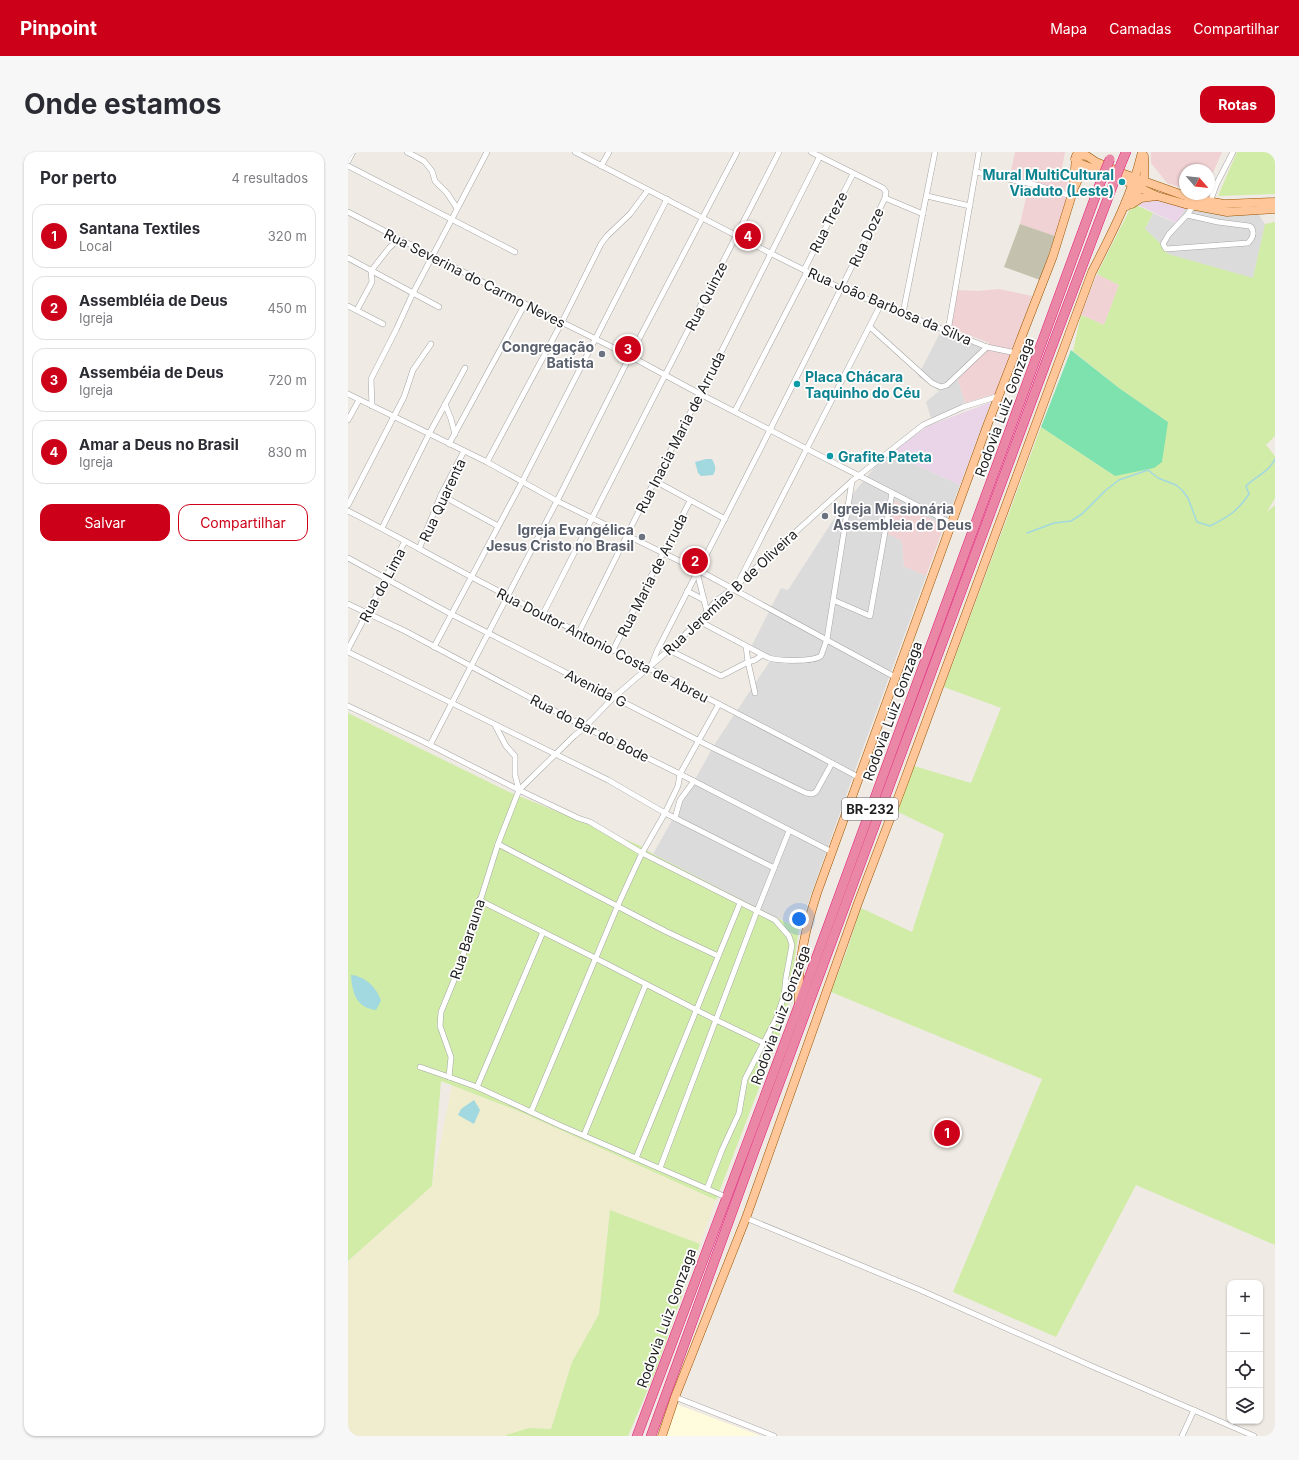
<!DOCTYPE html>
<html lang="pt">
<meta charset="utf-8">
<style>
body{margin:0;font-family:Inter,sans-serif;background:#f7f7f7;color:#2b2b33}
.controls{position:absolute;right:12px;bottom:12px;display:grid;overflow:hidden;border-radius:8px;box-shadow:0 1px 3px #0004}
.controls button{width:36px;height:36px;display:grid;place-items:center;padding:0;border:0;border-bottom:1px solid #e1e1e2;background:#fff;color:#2b2b33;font:20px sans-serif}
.compass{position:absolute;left:831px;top:12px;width:36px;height:36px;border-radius:50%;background:#fff;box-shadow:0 1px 3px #0004;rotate:118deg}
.you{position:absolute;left:451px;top:767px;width:14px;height:14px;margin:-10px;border:3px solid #fff;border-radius:50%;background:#1a73e8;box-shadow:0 0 0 6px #1a73e833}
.badge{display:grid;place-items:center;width:26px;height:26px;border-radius:50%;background:#cc0018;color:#fff;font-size:13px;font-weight:700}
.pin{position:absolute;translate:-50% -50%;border:2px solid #fff;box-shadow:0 1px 4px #0006}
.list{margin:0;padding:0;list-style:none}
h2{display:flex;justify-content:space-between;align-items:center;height:52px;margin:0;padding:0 16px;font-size:17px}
h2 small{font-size:13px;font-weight:400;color:#7c7c81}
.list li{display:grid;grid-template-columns:26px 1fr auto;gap:12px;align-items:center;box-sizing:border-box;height:64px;margin:0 8px 8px;padding:0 8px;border:1px solid #e1e1e2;border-radius:12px}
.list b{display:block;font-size:15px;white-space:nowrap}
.list p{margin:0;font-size:13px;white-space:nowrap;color:#7c7c81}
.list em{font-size:13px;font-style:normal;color:#7c7c81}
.actions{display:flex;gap:8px;padding:12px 16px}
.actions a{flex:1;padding:9px 0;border:1px solid #cc0018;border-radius:12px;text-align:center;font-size:14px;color:#cc0018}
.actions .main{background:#cc0018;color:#fff}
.icon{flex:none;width:22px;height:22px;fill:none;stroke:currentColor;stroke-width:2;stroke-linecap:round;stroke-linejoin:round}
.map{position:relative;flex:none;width:927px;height:1284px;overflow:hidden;border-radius:12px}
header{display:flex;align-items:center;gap:24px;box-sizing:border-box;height:56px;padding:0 20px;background:#cc0018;color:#fff}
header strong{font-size:19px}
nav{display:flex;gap:22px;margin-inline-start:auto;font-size:14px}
.intro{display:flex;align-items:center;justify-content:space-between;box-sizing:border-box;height:96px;padding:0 24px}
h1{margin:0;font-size:28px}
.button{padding:10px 18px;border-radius:12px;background:#cc0018;color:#fff;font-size:14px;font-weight:700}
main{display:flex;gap:24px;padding:0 24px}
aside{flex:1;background:#fff;border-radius:12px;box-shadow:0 1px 3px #0004}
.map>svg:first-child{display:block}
.residential{fill:#dcdbdb}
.commercial{fill:#f1d2d4}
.industrial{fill:#e9d5e7}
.education{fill:#fffbdd}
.construction{fill:#c4c2ae}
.farmland{fill:#efedce}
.grass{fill:#d1eca7}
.pitch{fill:#7ee2af}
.water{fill:#a2d8df}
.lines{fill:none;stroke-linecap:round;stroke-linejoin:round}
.stream{stroke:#a2d8df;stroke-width:1.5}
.street-casing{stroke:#a5a5a5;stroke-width:6}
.primary-casing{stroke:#985300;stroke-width:9}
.highway-casing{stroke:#e11d77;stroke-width:10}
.street{stroke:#fff;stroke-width:5}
.primary{stroke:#ffc799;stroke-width:8}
.highway{stroke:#ea87a6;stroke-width:9}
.highway-bridge-casing{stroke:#e11d77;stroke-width:10;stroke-linecap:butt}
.highway-bridge{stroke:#ea87a6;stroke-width:9}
.culture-dot{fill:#0f9aa8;stroke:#fff;stroke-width:1.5}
.worship-dot{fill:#6b7280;stroke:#fff;stroke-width:1.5}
.labels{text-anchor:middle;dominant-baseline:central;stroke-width:3.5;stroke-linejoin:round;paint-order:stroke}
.shield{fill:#fff;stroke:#626262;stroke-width:1}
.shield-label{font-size:13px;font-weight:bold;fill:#1e1e1e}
.culture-label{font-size:14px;font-weight:bold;fill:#0d838f;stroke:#fff;text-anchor:start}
.street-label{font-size:14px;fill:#1e1e1e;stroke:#fff}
.worship-label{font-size:14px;font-weight:bold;fill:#5b616d;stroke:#fff;text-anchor:end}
</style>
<header>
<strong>Pinpoint</strong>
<nav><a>Mapa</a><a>Camadas</a><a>Compartilhar</a></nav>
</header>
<div class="intro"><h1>Onde estamos</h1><a class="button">Rotas</a></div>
<main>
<aside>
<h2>Por perto<small>4 resultados</small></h2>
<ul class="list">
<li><span class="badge">1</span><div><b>Santana Textiles</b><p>Local</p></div><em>320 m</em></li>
<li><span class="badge">2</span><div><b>Assembléia de Deus</b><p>Igreja</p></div><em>450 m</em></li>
<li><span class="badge">3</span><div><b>Assembéia de Deus</b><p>Igreja</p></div><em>720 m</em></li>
<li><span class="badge">4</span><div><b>Amar a Deus no Brasil</b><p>Igreja</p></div><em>830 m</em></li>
</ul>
<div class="actions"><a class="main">Salvar</a><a>Compartilhar</a></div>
</aside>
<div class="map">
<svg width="927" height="1284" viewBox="0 0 927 1284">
<rect width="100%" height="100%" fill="#efeae3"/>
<g class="residential">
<polygon points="838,56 911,63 917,72 905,127 820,102 810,89 797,77 805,61 827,71"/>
<polygon points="593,179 639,198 610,228 617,251 583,266 578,250 591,239 570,224"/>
<polygon points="542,301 612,333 596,374 547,349 554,389 556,414 578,424 507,618 451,777 305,702 368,590 424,506 403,495 433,436 440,438 491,359 530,311"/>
</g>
<g class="commercial">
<polygon points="667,0 717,0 713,21 723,35 707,84 672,72 682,28 662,24"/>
<polygon points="803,0 874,0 861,30 861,18 837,18 837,37 819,31 803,11"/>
<polygon points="749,122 771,133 756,173 733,163"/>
<polygon points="651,137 684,144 650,241 617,251 610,228 641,191 603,176 610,138 630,139"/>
<polygon points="547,349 596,374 578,424 556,414 554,389 540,382"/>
</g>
<g class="industrial">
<polygon points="806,46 838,56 828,71 786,51"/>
<polygon points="643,250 612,333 542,301 580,274"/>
</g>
<polygon class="education" points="328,1252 413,1284 318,1284"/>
<polygon class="construction" points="672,72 707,84 692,128 656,115"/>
<polygon class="farmland" points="104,933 168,958 368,1048 352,1092 262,1058 251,1162 224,1210 203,1277 181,1276 158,1284 0,1284 0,1109 84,1034"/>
<g class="grass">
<polygon points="889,0 927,0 927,42 870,44"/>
<polygon points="788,53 805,61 797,77 810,89 820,102 905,126 917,72 927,70 927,284 918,293 927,304 927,346 919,360 927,353 927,1093 788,1033 708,1185 605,1140 694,927 483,840 498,801 513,756 564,780 596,682 548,659 566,614 623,631 653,556 596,535 693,275 767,324 820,270 771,236 725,199 733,163 756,173 771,133 749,122 781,59"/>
<polygon points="0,561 159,639 291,693 305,702 451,777 438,866 368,1048 168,958 93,929 84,1034 0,1109"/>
<polygon points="262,1058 352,1092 308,1218 280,1284 158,1284 158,1283 181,1276 203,1277 224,1210 251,1162"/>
</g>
<polygon class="pitch" points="723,198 771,236 820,270 814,310 806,316 767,324 693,275"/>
<g class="water">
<path d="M358 307H364C367 313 369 317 365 323L353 324 350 321 347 310Z"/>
<path d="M3 823C17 824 29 836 33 849L28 858C8 856 4 840 3 823Z"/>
<polygon points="126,948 132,958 126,972 110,963 113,957"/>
</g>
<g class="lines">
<path class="stream" d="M679 381 706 371 723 369 734 362 758 338 771 328 800 318 810 326 828 333 834 338 840 346 849 370 862 374C880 365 890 359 901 342L898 334C908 324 921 320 927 307"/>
<g class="street-casing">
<g id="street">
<polyline points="59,0 76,9 84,19 87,29 99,41 109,56"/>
<polyline points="227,0 422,101 494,137 639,195 668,201"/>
<polyline points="0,9 5,0"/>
<polyline points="0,14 167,100"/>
<polyline points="253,14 261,0"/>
<polyline points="628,20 688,33 723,44"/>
<polyline points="579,44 622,54"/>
<polyline points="537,46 575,62"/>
<polyline points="862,50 869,31 885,0"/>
<polyline points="0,60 177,152 282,204 352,242 603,371"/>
<path d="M839 63 870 70 901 74 903 75C907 81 905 86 900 91L818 97 815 92 821 82 839 63 845 54"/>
<polyline points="0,106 91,155"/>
<polyline points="456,118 505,22"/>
<polyline points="0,154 35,172"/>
<polyline points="9,158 24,130 23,119 41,96 51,87"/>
<polyline points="555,161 587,0"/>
<polyline points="522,175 584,231 593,235 599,233 639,195"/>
<polyline points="600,179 631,0"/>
<polyline points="0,242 139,310 209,349 350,418 547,525"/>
<polyline points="97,252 103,267 107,282"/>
<polyline points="24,254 23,227 48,178 65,141 139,0"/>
<polyline points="387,259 459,120"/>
<polyline points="0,268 11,248"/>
<polyline points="101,292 177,152"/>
<polyline points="139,310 214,170 253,92 259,84 282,62 300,38"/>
<polyline points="307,329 377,367"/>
<polyline points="93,343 150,374"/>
<polyline points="0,353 56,245 65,218 83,192"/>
<path d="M0 359C53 386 105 416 158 443 275 504 394 562 510 625"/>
<polyline points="34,376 81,282 117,216"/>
<polyline points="71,397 93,343 116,299"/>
<polyline points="0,406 103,462 361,594 458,641 464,642 468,640 484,611"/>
<polyline points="349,420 359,460"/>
<polyline points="391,429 533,152"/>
<polyline points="339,439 356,448"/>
<polyline points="485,448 522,464 544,341"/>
<polyline points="0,452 57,479 237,575 332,622 484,700"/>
<polyline points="195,462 431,0"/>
<path d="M351 469 421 506C431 509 465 510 473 504L479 487 504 329"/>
<polyline points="231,480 287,367 352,242 472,4"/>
<polyline points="86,495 174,330 319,47"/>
<polyline points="0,497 57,389"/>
<polyline points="265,498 342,349"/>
<polyline points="321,498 373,524 400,510 398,494"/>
<polyline points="0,500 260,628 317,661 426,716"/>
<path d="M304 512 309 499C386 348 464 199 537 46L538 40 535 36 463 0"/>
<polyline points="407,541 400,510 407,508 414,503"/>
<polyline points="0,554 70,587 171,638 230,666 242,670 294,701 427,768 441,784 444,793 438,825 436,844 428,867 397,927 391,961 374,998 359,1037"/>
<polyline points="147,573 158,594 167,604 167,623 171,638"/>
<polyline points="82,593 209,349 282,204 389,0"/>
<polyline points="327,666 332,648 346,629"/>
<polyline points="150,692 317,779 370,804"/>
<polyline points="131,748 247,806 368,868 416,891"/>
<polyline points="72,915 101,925"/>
<polyline points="129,935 195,780"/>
<polyline points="183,960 270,753 294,701 317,661 330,634 332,622 371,552"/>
<polyline points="236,983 298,832"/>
<polyline points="288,1006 392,751"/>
<polyline points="312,1016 409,759 441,679"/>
<polyline points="378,1045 211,973 129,935 101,925 103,905 92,874 93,860 111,816 150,692 171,638 226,584 237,575 266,545 321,498 351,469 367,450 390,432 504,329 575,273 615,255 651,244"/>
<polyline points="398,1066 572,1138 748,1216 906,1284"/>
<polyline points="327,1245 426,1284"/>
<polyline points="834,1284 846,1258"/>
</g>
</g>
<g class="primary-casing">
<g id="primary">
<polyline points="729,3 739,4 748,10 776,22 843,46 876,52 927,50"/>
<polyline points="727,7 733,12 775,28 809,44 837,52 879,60 927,57"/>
<polyline points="726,30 728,4"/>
<polyline points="784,52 793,46 808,44"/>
<path d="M779 54C796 33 798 32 796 4"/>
<path d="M451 852C449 813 457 778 469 741L639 274 705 104 726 36 734 19 738 16H745"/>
<path d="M314 1284 327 1245 398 1066 510 751 553 638 744 120C764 81 784 43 794 0"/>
</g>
</g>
<g class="highway-casing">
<g id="highway">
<polyline points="773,12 778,0"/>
<polyline points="289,1284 451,853 753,29"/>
<polyline points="303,1284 404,1005 697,213 766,30"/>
</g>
</g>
<use href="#street" class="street"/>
<use href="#primary" class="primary"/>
<use href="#highway" class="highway"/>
<g class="highway-bridge-casing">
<g id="highway-bridge">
<polyline points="753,29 762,7"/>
<polyline points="766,30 773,12"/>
</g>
</g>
<use href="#highway-bridge" class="highway-bridge"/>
</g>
<g class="culture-dot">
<circle cx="774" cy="30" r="4"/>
<circle cx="449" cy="232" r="4"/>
<circle cx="482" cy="304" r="4"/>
</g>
<g class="worship-dot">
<circle cx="254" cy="202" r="4"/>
<circle cx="477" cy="364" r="4"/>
<circle cx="294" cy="385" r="4"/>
</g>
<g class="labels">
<rect class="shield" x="494" y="646" width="56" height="22" rx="3"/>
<g class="shield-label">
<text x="522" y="657">BR-232</text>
</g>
<g class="culture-label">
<text x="766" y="22" text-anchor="end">Mural MultiCultural<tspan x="766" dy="16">Viaduto (Leste)</tspan></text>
<text x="457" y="224">Placa Chácara<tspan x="457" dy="16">Taquinho do Céu</tspan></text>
<text x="490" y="304">Grafite Pateta</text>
</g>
<g class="street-label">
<text transform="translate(480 70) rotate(-63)">Rua Treze</text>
<text transform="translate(518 85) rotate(-65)">Rua Doze</text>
<text transform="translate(127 126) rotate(27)">Rua Severina do Carmo Neves</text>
<text transform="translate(358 144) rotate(-63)">Rua Quinze</text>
<text transform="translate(542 154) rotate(23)">Rua João Barbosa da Silva</text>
<text transform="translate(656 255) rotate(-70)">Rodovia Luiz Gonzaga</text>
<text transform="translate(332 280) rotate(-63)">Rua Inacia Maria de Arruda</text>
<text transform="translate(94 348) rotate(-65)">Rua Quarenta</text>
<text transform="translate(304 423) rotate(-63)">Rua Maria de Arruda</text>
<text transform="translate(34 433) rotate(-62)">Rua do Lima</text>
<text transform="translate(382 440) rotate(-43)">Rua Jeremias B de Oliveira</text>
<text transform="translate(255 493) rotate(27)">Rua Doutor Antonio Costa de Abreu</text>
<text transform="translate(248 536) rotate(27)">Avenida G</text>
<text transform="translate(544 559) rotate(-70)">Rodovia Luiz Gonzaga</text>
<text transform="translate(242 576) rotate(27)">Rua do Bar do Bode</text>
<text transform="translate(119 787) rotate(-72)">Rua Barauna</text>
<text transform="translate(432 863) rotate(-70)">Rodovia Luiz Gonzaga</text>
<text transform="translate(318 1166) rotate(-70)">Rodovia Luiz Gonzaga</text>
</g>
<g class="worship-label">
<text x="246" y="194">Congregação<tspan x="246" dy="16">Batista</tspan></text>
<text x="485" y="356" text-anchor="start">Igreja Missionária<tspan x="485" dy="16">Assembleia de Deus</tspan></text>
<text x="286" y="377">Igreja Evangélica<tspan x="286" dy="16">Jesus Cristo no Brasil</tspan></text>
</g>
</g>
</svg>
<div class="controls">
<button>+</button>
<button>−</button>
<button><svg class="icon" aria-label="locate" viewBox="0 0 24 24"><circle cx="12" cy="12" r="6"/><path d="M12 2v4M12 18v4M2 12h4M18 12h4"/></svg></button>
<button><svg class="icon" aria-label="layers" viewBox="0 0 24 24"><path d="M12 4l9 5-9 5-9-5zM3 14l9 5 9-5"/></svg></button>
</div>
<svg class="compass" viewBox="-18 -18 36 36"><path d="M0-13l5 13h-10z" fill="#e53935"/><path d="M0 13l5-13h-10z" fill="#7c7c81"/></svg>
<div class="you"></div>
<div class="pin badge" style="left:599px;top:981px">1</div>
<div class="pin badge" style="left:347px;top:409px">2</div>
<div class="pin badge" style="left:280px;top:197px">3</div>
<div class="pin badge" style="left:400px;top:84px">4</div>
</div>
</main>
